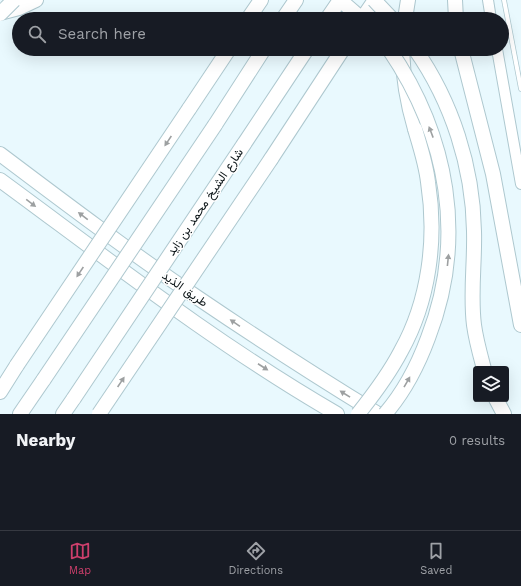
<!DOCTYPE html>
<meta charset="utf-8">
<style>
body{margin:0;font-family:"Work Sans",Vazirmatn,sans-serif;background:#20242c;color:#f1f3f6}
.controls{position:absolute;right:12px;bottom:12px;display:grid;overflow:hidden;border-radius:4px;box-shadow:0 4px 16px #0002}
.controls button{width:36px;height:36px;display:grid;place-items:center;padding:0;border:0;border-bottom:1px solid #363941;background:#171b24;color:#f1f3f6;font:20px sans-serif}
.list{margin:0;padding:0;list-style:none}
h2{display:flex;justify-content:space-between;align-items:center;height:52px;margin:0;padding:0 16px;font-size:17px}
h2 small{font-size:13px;font-weight:400;color:#9ea1a6}
.icon{flex:none;width:22px;height:22px;fill:none;stroke:currentColor;stroke-width:2;stroke-linecap:round;stroke-linejoin:round}
.map{position:relative;flex:none;width:521px;height:414px;overflow:hidden}
.search{position:absolute;background:#171b24;box-shadow:0 4px 16px #0002;left:12px;right:12px;top:12px;height:44px;display:flex;align-items:center;gap:10px;box-sizing:border-box;padding:0 14px;border-radius:22px;color:#9ea1a6;font-size:15px}
.sheet{height:116px;background:#171b24}
nav{display:flex;justify-content:space-around;align-items:center;box-sizing:border-box;height:56px;border-top:1px solid #363941;background:#171b24;font-size:11px;color:#9ea1a6}
nav a{display:grid;justify-items:center;gap:2px}
nav .on{color:#cd3f6c}
.map>svg:first-child{display:block}
.lines{fill:none;stroke-linecap:round;stroke-linejoin:round}
.service-casing{stroke:#aec8cf;stroke-width:5.5}
.tertiary-casing{stroke:#aec8cf;stroke-width:12}
.motorway-casing{stroke:#aec8cf;stroke-width:16}
.service{stroke:#fff;stroke-width:4}
.tertiary{stroke:#fff;stroke-width:10}
.motorway{stroke:#fff;stroke-width:14}
.motorway-bridge-casing{stroke:#aec8cf;stroke-width:16;stroke-linecap:butt}
.motorway-bridge{stroke:#fff;stroke-width:14}
.oneway{fill:#9da0a1}
.labels{text-anchor:middle;dominant-baseline:central;stroke-width:3;stroke-linejoin:round;paint-order:stroke}
.street-label{font-size:12px;fill:#091215;stroke:#fff}
</style>
<div class="map">
<svg width="521" height="414" viewBox="0 0 521 414">
<rect width="100%" height="100%" fill="#e9f9fe"/>
<g class="lines">
<g class="service-casing">
<polyline id="service" points="504,0 521,89"/>
</g>
<g class="tertiary-casing">
<g id="tertiary">
<polyline points="488,0 491,19"/>
<polyline points="497,49 521,184"/>
</g>
</g>
<g class="motorway-casing">
<g id="motorway">
<polyline points="340,0 362,19"/>
<polyline points="455,0 456,19"/>
<polyline points="0,13 19,8 36,0"/>
<polyline points="248,19 261,0"/>
<polyline points="283,19 296,0"/>
<polyline points="327,19 340,0"/>
<polyline points="362,19 375,0"/>
<polyline points="405,19 408,0"/>
<path d="M402 49C403 77 407 102 415 129"/>
<path d="M415 49C452 102 473 167 474 231 475 262 470 294 474 325 476 340 480 354 484 369"/>
<polyline points="461,49 493,174 521,325"/>
<polyline points="189,109 229,49"/>
<polyline points="215,125 264,49"/>
<polyline points="244,144 307,49"/>
<path d="M0 154C65 203 130 252 198 298 257 338 317 377 378 414"/>
<polyline points="271,159 343,49"/>
<path d="M0 180C109 260 219 346 337 414"/>
<polyline points="0,392 17,365"/>
<polyline points="496,399 504,414"/>
<polyline points="20,414 44,379"/>
<polyline points="63,414 74,398"/>
</g>
</g>
<use href="#service" class="service"/>
<use href="#tertiary" class="tertiary"/>
<use href="#motorway" class="motorway"/>
<g class="motorway-bridge-casing">
<g id="motorway-bridge">
<polyline points="374,0 392,19"/>
<polyline points="0,14 14,0"/>
<polyline points="17,365 189,109"/>
<polyline points="44,379 215,125"/>
<polyline points="74,398 244,144"/>
<polyline points="99,414 271,159"/>
<path d="M358 414C374 394 389 374 401 351 429 301 437 239 428 182 426 164 420 146 415 129"/>
<path d="M385 414C404 392 418 365 428 338 467 238 448 136 389 49"/>
</g>
</g>
<use href="#motorway-bridge" class="motorway-bridge"/>
</g>
<defs><path id="oneway-solid" d="M-6-.8H1V-3.2L6.5 0L1 3.2V.8H-6Z"/></defs>
<g class="oneway">
<use href="#oneway-solid" transform="translate(431 132) rotate(-111)"/>
<use href="#oneway-solid" transform="translate(168 141) rotate(124)"/>
<use href="#oneway-solid" transform="translate(31 203) rotate(37)"/>
<use href="#oneway-solid" transform="translate(83 216) rotate(-143)"/>
<use href="#oneway-solid" transform="translate(448 260) rotate(-84)"/>
<use href="#oneway-solid" transform="translate(80 272) rotate(124)"/>
<use href="#oneway-solid" transform="translate(235 323) rotate(-146)"/>
<use href="#oneway-solid" transform="translate(263 367) rotate(33)"/>
<use href="#oneway-solid" transform="translate(121 382) rotate(-56)"/>
<use href="#oneway-solid" transform="translate(407 382) rotate(-60)"/>
<use href="#oneway-solid" transform="translate(345 394) rotate(-148)"/>
</g>
<g class="labels">
<g class="street-label">
<text transform="translate(205 202) rotate(-56)">شارع الشيخ محمد بن زايد</text>
<text transform="translate(185 289) rotate(35)">طريق الذيد</text>
</g>
</g>
</svg>
<div class="controls">
<button><svg class="icon" aria-label="layers" viewBox="0 0 24 24"><path d="M12 4l9 5-9 5-9-5zM3 14l9 5 9-5"/></svg></button>
</div>
<div class="search"><svg class="icon" aria-label="search" viewBox="0 0 24 24"><circle cx="10" cy="10" r="6"/><path d="M15 15l6 6"/></svg>Search here</div>
</div>
<section class="sheet">
<h2>Nearby<small>0 results</small></h2>
<ul class="list">
</ul>
</section>
<nav>
<a class="on"><svg class="icon" aria-label="map" viewBox="0 0 24 24"><path d="M3 6l6-2 6 2 6-2v14l-6 2-6-2-6 2zM9 4v14M15 6v14"/></svg>Map</a>
<a><svg class="icon" aria-label="directions" viewBox="0 0 24 24"><path d="M12 3l9 9-9 9-9-9zM9 14v-3h6M13 9l2 2-2 2"/></svg>Directions</a>
<a><svg class="icon" aria-label="saved" viewBox="0 0 24 24"><path d="M7 4h10v16l-5-4-5 4z"/></svg>Saved</a>
</nav>
